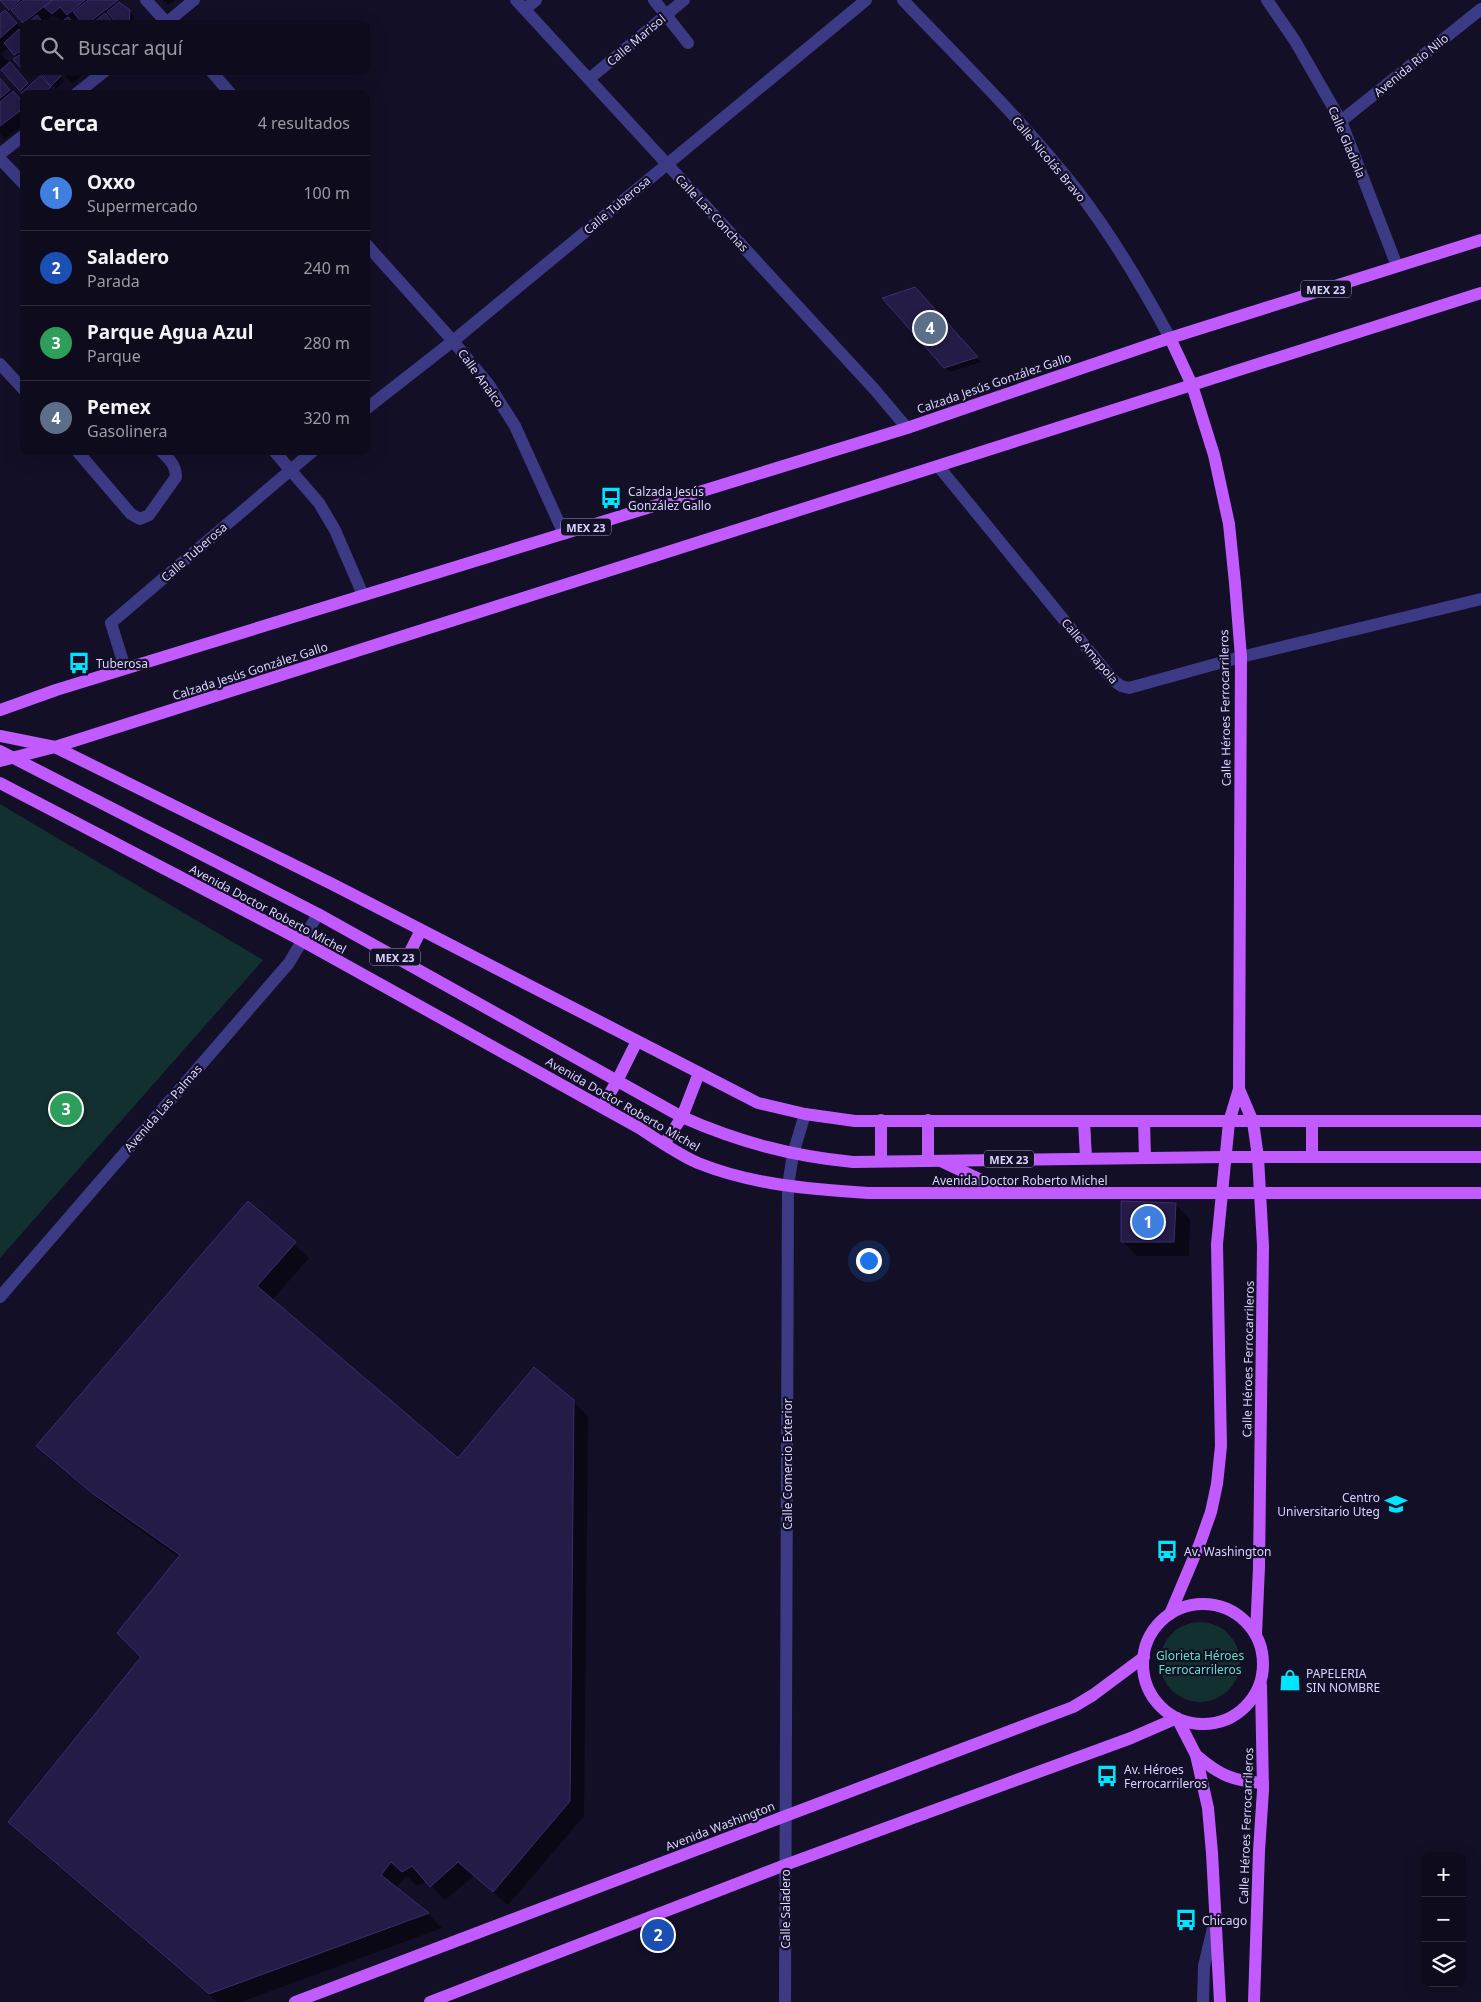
<!DOCTYPE html>
<html lang="es">
<meta charset="utf-8">
<style>
body{margin:0;font-family:"Noto Sans",sans-serif;background:#1c1929;color:#f1f3f6}
.controls{position:absolute;right:15px;bottom:15px;display:grid;overflow:hidden;border-radius:10px;box-shadow:0 5px 20px #0002}
.controls button{width:45px;height:45px;display:grid;place-items:center;padding:0;border:0;border-bottom:1px solid #2e2b3b;background:#0e0b1c;color:#f1f3f6;font:25px sans-serif}
.you{position:absolute;left:868px;top:1260px;width:18px;height:18px;margin:-12px;border:4px solid #fff;border-radius:50%;background:#1a73e8;box-shadow:0 0 0 8px #1a73e833}
.badge{display:grid;place-items:center;width:32px;height:32px;border-radius:50%;background:#00e5ff;color:#fff;font-size:16px;font-weight:700}
.pin{position:absolute;translate:-50% -50%;border:2px solid #fff;box-shadow:0 1px 5px #0006}
.list{margin:0;padding:0;list-style:none}
h2{display:flex;justify-content:space-between;align-items:center;height:65px;margin:0;padding:0 20px;font-size:21px}
h2 small{font-size:16px;font-weight:400;color:#9b9ba3}
.list li{display:grid;grid-template-columns:32px 1fr auto;gap:15px;align-items:center;box-sizing:border-box;height:75px;padding:0 20px;border-top:1px solid #2e2b3b}
.list b{display:block;font-size:19px;white-space:nowrap}
.list p{margin:0;font-size:16px;white-space:nowrap;color:#9b9ba3}
.list em{font-size:16px;font-style:normal;color:#9b9ba3}
.icon{flex:none;width:28px;height:28px;fill:none;stroke:currentColor;stroke-width:2;stroke-linecap:round;stroke-linejoin:round}
.map{position:relative;flex:none;width:1481px;height:2002px;overflow:hidden}
.search{position:absolute;background:#0e0b1c;box-shadow:0 5px 20px #0002;left:20px;top:20px;width:350px;height:55px;display:flex;align-items:center;gap:12px;box-sizing:border-box;padding:0 18px;border-radius:10px;color:#9b9ba3;font-size:19px}
.panel{position:absolute;background:#0e0b1c;box-shadow:0 5px 20px #0002;left:20px;top:90px;width:350px;height:365px;border-radius:10px}
.map>svg:first-child{display:block}
.green{fill:#12302f}
.shadow{fill:#0007}
.building{fill:#241b47;stroke:#3b2d73}
.lines{fill:none;stroke-linecap:round;stroke-linejoin:round}
.minor{stroke:#3d3a85;stroke-width:12}
.major{stroke:#c25bff;stroke-width:12}
.labels{text-anchor:middle;dominant-baseline:central;stroke-width:4.5;stroke-linejoin:round;paint-order:stroke}
.shield{fill:#130f26;stroke:#9e99be;stroke-width:1}
.shield-label{font-size:11px;font-weight:bold;fill:#d9d4ff}
.street-label{font-size:12px;fill:#d9d4ff;stroke:#130f26}
.poi-label{font-size:12px;fill:#d9d4ff;stroke:#130f26;text-anchor:start}
.park-label{font-size:12px;fill:#5fe0c0;stroke:#130f26}
</style>
<div class="map">
<svg width="1481" height="2002" viewBox="0 0 1481 2002">
<rect width="100%" height="100%" fill="#130f26"/>
<g class="green">
<polygon points="0,804 263,960 0,1258"/>
<circle cx="1200" cy="1662" r="40"/>
</g>
<g class="shadow">
<polygon points="0,0 116,0 134,16 134,24 118,24 115,19 112,21 114,24 85,24 82,20 77,24 69,16 62,23 54,15 44,24 25,24"/>
<polygon points="163,0 175,0 168,5"/>
<polygon points="0,16 15,21 24,32 24,69 15,59 18,57 9,47 1,54 8,62 0,69"/>
<polygon points="14,68 30,87 40,77 54,92 24,94 3,70"/>
<polygon points="36,71 54,71 64,81 56,89 41,72 39,74"/>
<polygon points="61,71 84,71 85,73 72,83"/>
<polygon points="0,79 24,104 24,124 5,139 0,134"/>
<polygon points="919,293 981,362 950,372 945,367"/>
<polygon points="248,1203 309,1258 272,1300 458,1459 573,1401 588,1416 584,1816 508,1905 474,1876 445,1900 426,1881 417,1886 406,1876 396,1888 428,1914 442,1928 241,2002 217,2002 24,1837 9,1822 143,1657 180,1558 109,1508 52,1461 38,1446"/>
<polygon points="1175,1204 1190,1219 1189,1256 1137,1256 1123,1242"/>
</g>
<g class="building">
<polygon points="0,0 20,0 9,10"/>
<polygon points="23,0 52,0 23,23 11,10"/>
<polygon points="53,0 85,0 67,15 60,7 52,14 44,7"/>
<polygon points="88,0 118,0 87,24 83,24 73,12"/>
<polygon points="119,2 130,10 129,24 117,24 107,12"/>
<polygon points="5,10 17,23 0,38 0,14"/>
<polygon points="105,13 114,24 92,24"/>
<polygon points="37,15 44,24 27,24"/>
<polygon points="68,17 74,24 59,24"/>
<polygon points="19,29 24,35 24,49 14,55 4,43"/>
<polygon points="24,52 24,64 20,67 13,59"/>
<polygon points="10,62 28,83 20,91 1,70"/>
<polygon points="38,71 56,71 61,76 51,86"/>
<polygon points="40,76 51,87 43,94 24,94 24,96 21,93"/>
<polygon points="0,78 10,90 0,98"/>
<polygon points="13,91 24,103 24,108 0,126 0,102"/>
<polygon points="915,287 978,357 944,368 882,298"/>
<polygon points="248,1201 296,1242 257,1286 458,1458 534,1367 574,1400 570,1801 493,1892 458,1862 430,1887 412,1866 402,1872 391,1862 381,1875 429,1913 209,1994 8,1822 141,1657 117,1633 180,1555 93,1494 36,1446"/>
<polygon points="1121,1201 1176,1203 1174,1242 1121,1242"/>
</g>
<g class="lines">
<g class="minor">
<polyline points="146,0 168,24"/>
<polyline points="516,0 875,390 907,428"/>
<polyline points="654,0 688,43"/>
<path d="M903 0C962 62 1025 123 1077 190 1113 237 1142 286 1170 338"/>
<polyline points="1267,0 1295,41 1341,121 1397,266"/>
<polyline points="525,9 536,0"/>
<polyline points="165,24 194,0"/>
<polyline points="211,71 231,94"/>
<polyline points="589,79 684,0"/>
<polyline points="76,94 105,71"/>
<polyline points="1341,121 1481,9"/>
<polyline points="0,154 24,135"/>
<polyline points="0,159 24,184"/>
<polyline points="366,244 453,341 489,385 515,426 564,534"/>
<polyline points="0,364 24,390"/>
<polyline points="366,409 453,341 866,0"/>
<path d="M77 451 131 514 140 519 149 515 176 477C176 465 169 459 161 451"/>
<polyline points="274,451 319,503 335,530 363,595"/>
<polyline points="939,467 1113,680 1121,686 1129,688 1241,657 1481,599"/>
<polyline points="125,668 111,623 313,451"/>
<polyline points="0,1297 289,963 318,914"/>
<polyline points="785,2002 788,1186 793,1154 805,1114"/>
<polyline points="1203,2002 1204,1966 1214,1924"/>
</g>
<g class="major">
<polyline points="0,710 56,690 907,428 1170,338 1481,240"/>
<polyline points="0,736 55,747 334,885 758,1103 805,1114 855,1121 1481,1121"/>
<path d="M0 751 318 914 682 1117C739 1142 791 1156 853 1162L1226 1157H1481"/>
<polyline points="0,761 55,747 1481,293"/>
<path d="M0 783 297 938 641 1129C659 1141 678 1154 698 1163 752 1185 810 1189 868 1193H1481"/>
<polyline points="405,962 421,930"/>
<polyline points="1239,1089 1253,1122 1258,1157 1263,1246 1259,1567 1256,1634"/>
<polyline points="602,1107 617,1081 637,1041"/>
<polyline points="881,1120 881,1161"/>
<polyline points="928,1120 928,1161"/>
<polyline points="1084,1121 1086,1158"/>
<polyline points="1144,1121 1145,1158"/>
<polyline points="1312,1121 1312,1157"/>
<polyline points="664,1144 682,1117 699,1073"/>
<polyline points="941,1161 1004,1191"/>
<circle cx="1203" cy="1664" r="60"/>
<polyline points="1170,1614 1200,1543 1211,1512 1217,1484 1221,1446 1217,1244 1229,1122 1239,1089 1241,657 1235,583 1229,524 1214,455 1192,385 1170,338"/>
<path d="M1196 1755C1219 1775 1233 1781 1263 1783"/>
<polyline points="295,2002 1073,1707 1093,1695 1144,1657"/>
<polyline points="430,2002 785,1865 1131,1738 1177,1718 1196,1755 1208,1808 1212,1853 1220,2002"/>
<polyline points="1254,2002 1259,1851 1263,1790 1261,1685"/>
</g>
</g>
<defs>
<g id="bus-bare" transform="scale(1.725)"><path d="M-5-6H5V4H4V6H2V4H-2V6H-4V4H-5ZM-3.5-4V0h7V-4ZM-3.5 1.2v1.5H-2V1.2ZM2 1.2v1.5H3.5V1.2Z" fill="#00e5ff" stroke="#130f26" stroke-width="2.5" paint-order="stroke"/></g>
<g id="university-bare" transform="scale(1.725)"><path d="M0-5L7-2L0 1L-7-2ZM-4 1L0 2.5L4 1V4Q0 6-4 4Z" fill="#00e5ff" stroke="#130f26" stroke-width="2.5" paint-order="stroke"/></g>
<g id="shop-bare" transform="scale(1.725)"><path d="M-5-2.5h2.3a2.7 3.5 0 0 1 5.4 0H5L5.5 6h-11ZM-1.5-2.5h3a1.5 2.3 0 0 0-3 0Z" fill="#00e5ff" stroke="#130f26" stroke-width="2.5" paint-order="stroke"/></g>
</defs>
<g fill-rule="evenodd">
<use href="#bus-bare" x="611" y="498"/>
<use href="#bus-bare" x="79" y="663"/>
<use href="#university-bare" x="1396" y="1504"/>
<use href="#bus-bare" x="1167" y="1551"/>
<use href="#shop-bare" x="1290" y="1680"/>
<use href="#bus-bare" x="1107" y="1776"/>
<use href="#bus-bare" x="1186" y="1920"/>
</g>
<g class="labels">
<g class="shield">
<rect x="1301" y="280.5" width="50" height="17" rx="4"/>
<rect x="561" y="518.5" width="50" height="17" rx="4"/>
<rect x="370" y="948.5" width="50" height="17" rx="4"/>
<rect x="984" y="1150.5" width="50" height="17" rx="4"/>
</g>
<g class="shield-label">
<text x="1326" y="289">MEX 23</text>
<text x="586" y="527">MEX 23</text>
<text x="395" y="957">MEX 23</text>
<text x="1009" y="1159">MEX 23</text>
</g>
<g class="street-label">
<text transform="translate(636 40) rotate(-40)">Calle Marisol</text>
<text transform="translate(1411 65) rotate(-39)">Avenida Río Nilo</text>
<text transform="translate(1347 142) rotate(67)">Calle Gladiola</text>
<text transform="translate(1049 159) rotate(50)">Calle Nicolás Bravo</text>
<text transform="translate(617 205) rotate(-40)">Calle Tuberosa</text>
<text transform="translate(712 213) rotate(47)">Calle Las Conchas</text>
<text transform="translate(481 378) rotate(54)">Calle Analco</text>
<text transform="translate(994 383) rotate(-19)">Calzada Jesús González Gallo</text>
<text transform="translate(194 552) rotate(-41)">Calle Tuberosa</text>
<text transform="translate(1090 651) rotate(50)">Calle Amapola</text>
<text transform="translate(250 671) rotate(-18)">Calzada Jesús González Gallo</text>
<text transform="translate(1225 708) rotate(-91)">Calle Héroes Ferrocarrileros</text>
<text transform="translate(268 909) rotate(28)">Avenida Doctor Roberto Michel</text>
<text transform="translate(623 1104) rotate(30)">Avenida Doctor Roberto Michel</text>
<text transform="translate(163 1108) rotate(-49)">Avenida Las Palmas</text>
<text x="1020" y="1180">Avenida Doctor Roberto Michel</text>
<text transform="translate(1248 1359) rotate(-89)">Calle Héroes Ferrocarrileros</text>
<text transform="translate(787 1464) rotate(-90)">Calle Comercio Exterior</text>
<text transform="translate(720 1826) rotate(-21)">Avenida Washington</text>
<text transform="translate(1246 1826) rotate(-88)">Calle Héroes Ferrocarrileros</text>
<text transform="translate(785 1909) rotate(-90)">Calle Saladero</text>
</g>
<g class="poi-label">
<text x="628" y="491">Calzada Jesús<tspan x="628" dy="14">González Gallo</tspan></text>
<text x="96" y="663">Tuberosa</text>
<text x="1380" y="1497" text-anchor="end">Centro<tspan x="1380" dy="14">Universitario Uteg</tspan></text>
<text x="1184" y="1551">Av. Washington</text>
<text x="1306" y="1673">PAPELERIA<tspan x="1306" dy="14">SIN NOMBRE</tspan></text>
<text x="1124" y="1769">Av. Héroes<tspan x="1124" dy="14">Ferrocarrileros</tspan></text>
<text x="1202" y="1920">Chicago</text>
</g>
<g class="park-label">
<text x="1200" y="1655">Glorieta Héroes<tspan x="1200" dy="14">Ferrocarrileros</tspan></text>
</g>
</g>
</svg>
<div class="controls">
<button>+</button>
<button>−</button>
<button><svg class="icon" aria-label="layers" viewBox="0 0 24 24"><path d="M12 4l9 5-9 5-9-5zM3 14l9 5 9-5"/></svg></button>
</div>
<div class="you"></div>
<div class="pin badge" style="left:1148px;top:1222px;background:#3f7fe0">1</div>
<div class="pin badge" style="left:658px;top:1935px;background:#1a4fb4">2</div>
<div class="pin badge" style="left:66px;top:1109px;background:#2e9e5b">3</div>
<div class="pin badge" style="left:930px;top:328px;background:#5c6f8a">4</div>
<div class="search"><svg class="icon" aria-label="search" viewBox="0 0 24 24"><circle cx="10" cy="10" r="6"/><path d="M15 15l6 6"/></svg>Buscar aquí</div>
<section class="panel">
<h2>Cerca<small>4 resultados</small></h2>
<ul class="list">
<li><span class="badge" style="background:#3f7fe0">1</span><div><b>Oxxo</b><p>Supermercado</p></div><em>100 m</em></li>
<li><span class="badge" style="background:#1a4fb4">2</span><div><b>Saladero</b><p>Parada</p></div><em>240 m</em></li>
<li><span class="badge" style="background:#2e9e5b">3</span><div><b>Parque Agua Azul</b><p>Parque</p></div><em>280 m</em></li>
<li><span class="badge" style="background:#5c6f8a">4</span><div><b>Pemex</b><p>Gasolinera</p></div><em>320 m</em></li>
</ul>
</section>
</div>
